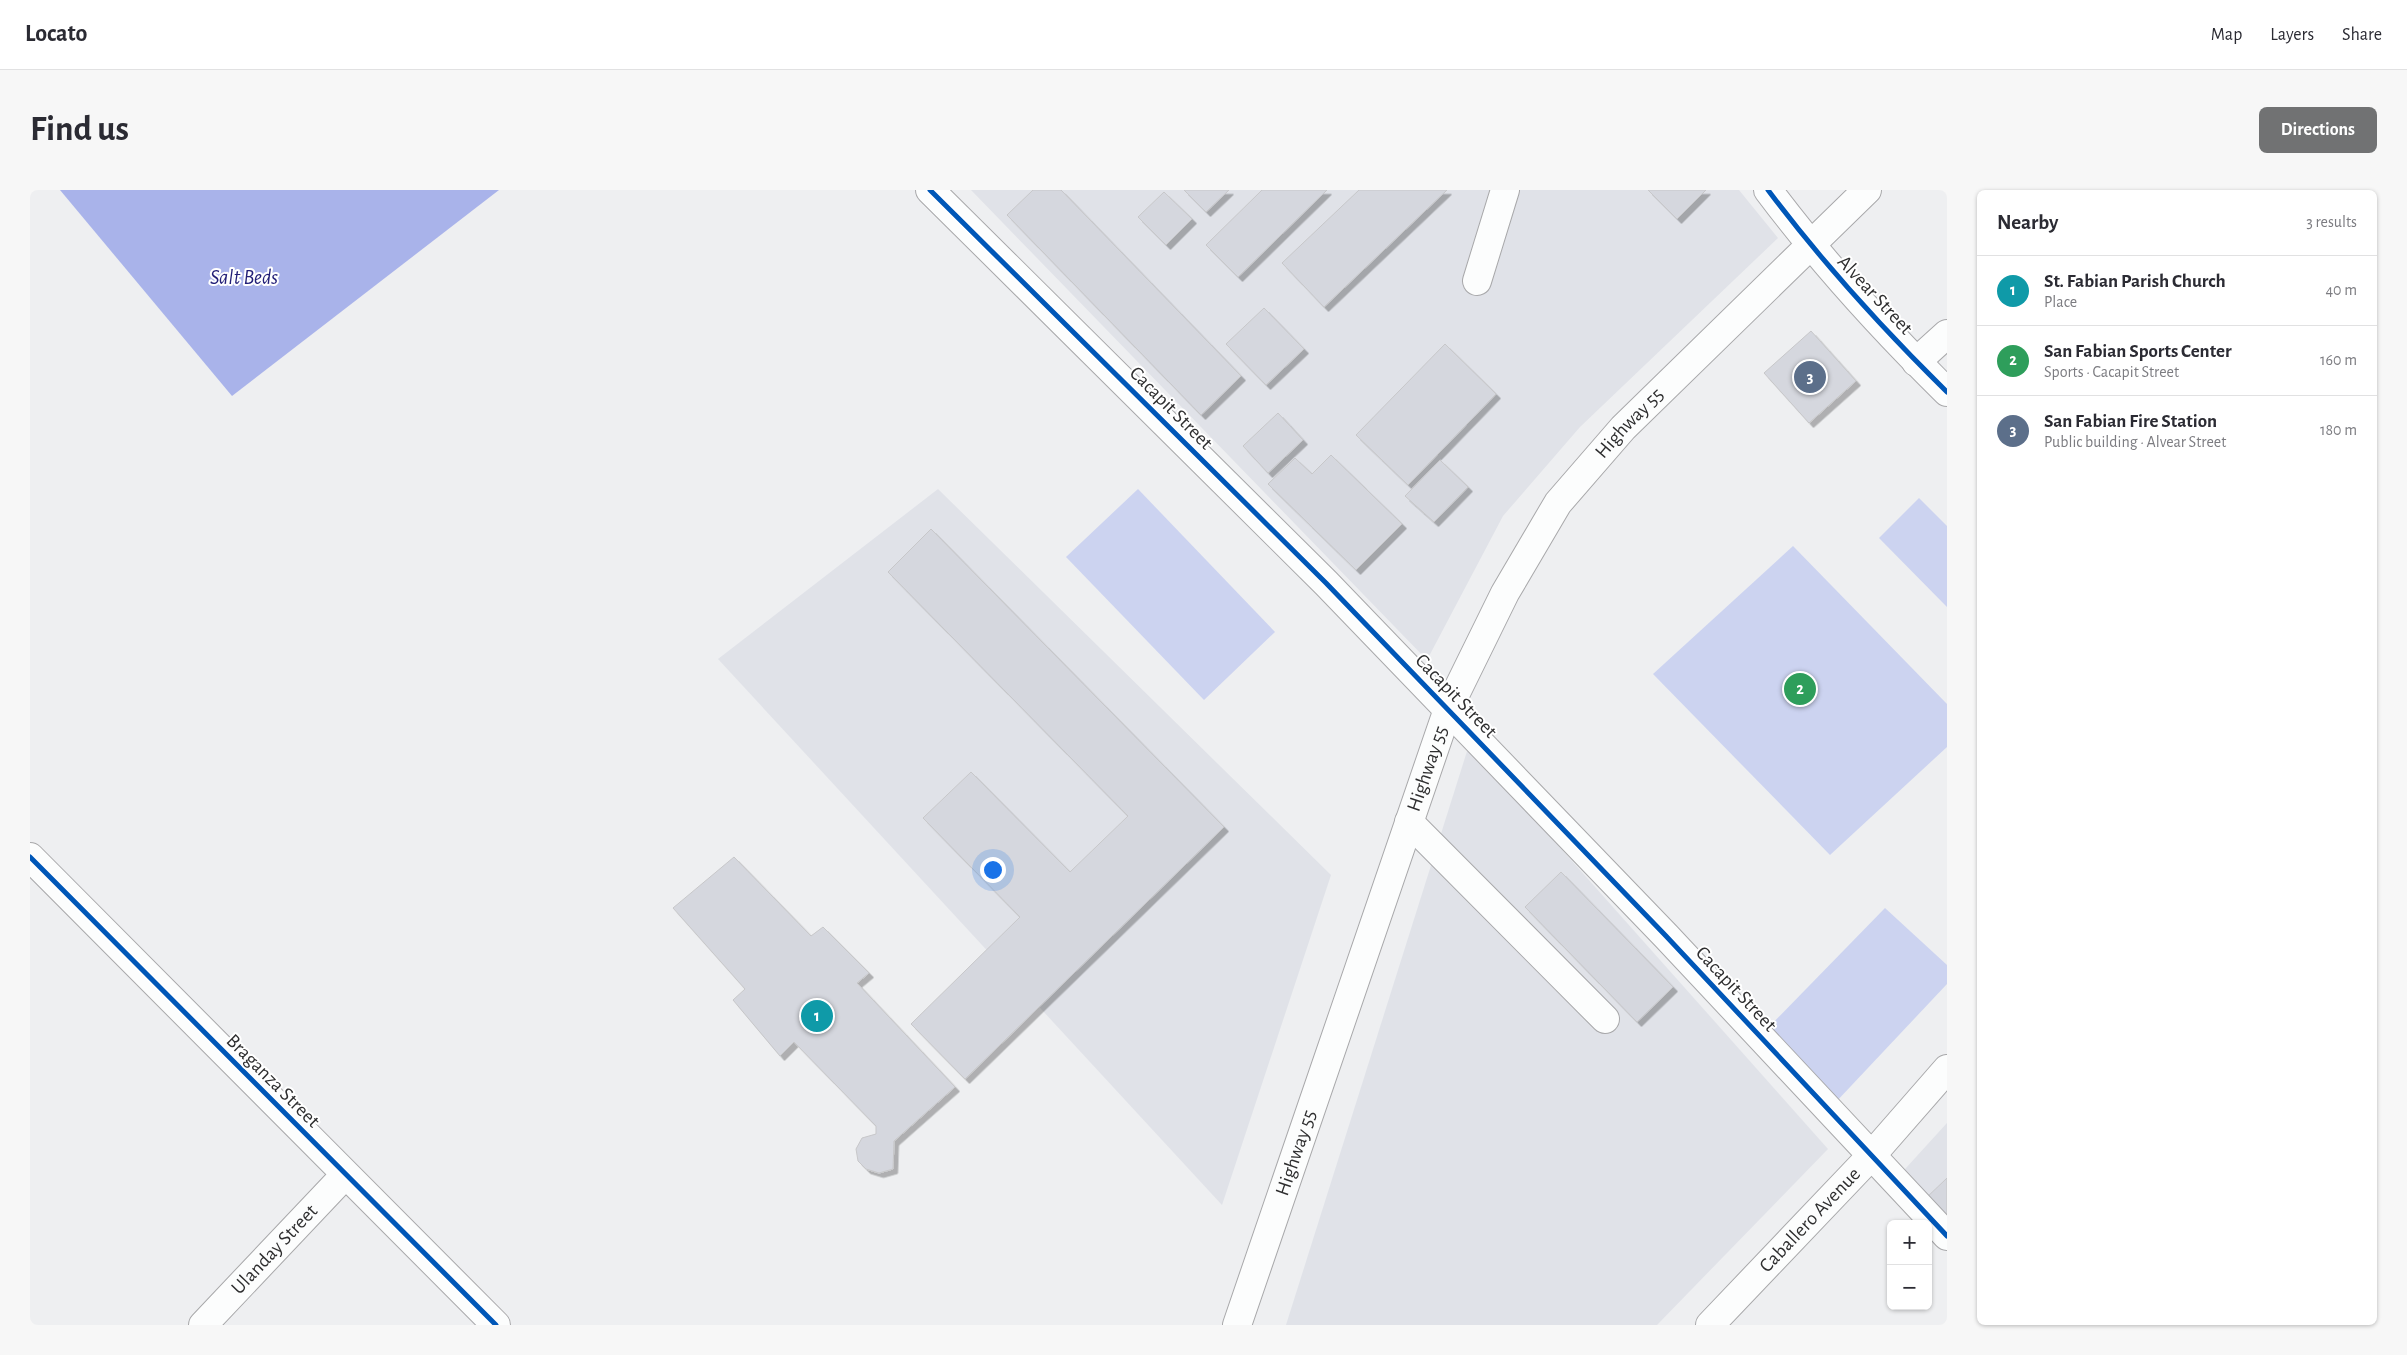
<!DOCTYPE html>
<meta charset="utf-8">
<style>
body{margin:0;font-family:"Alegreya Sans",sans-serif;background:#f7f7f7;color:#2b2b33}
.controls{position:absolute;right:15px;bottom:15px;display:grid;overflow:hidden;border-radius:8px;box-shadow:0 1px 4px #0004}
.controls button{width:45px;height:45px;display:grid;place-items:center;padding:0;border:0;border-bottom:1px solid #e1e1e2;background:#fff;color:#2b2b33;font:25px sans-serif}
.you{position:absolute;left:962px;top:679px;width:18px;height:18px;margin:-12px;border:4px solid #fff;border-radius:50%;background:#1a73e8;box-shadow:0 0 0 8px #1a73e833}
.badge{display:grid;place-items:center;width:32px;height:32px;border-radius:50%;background:#717273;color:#fff;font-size:16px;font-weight:700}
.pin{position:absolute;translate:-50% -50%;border:2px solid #fff;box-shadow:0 1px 5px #0006}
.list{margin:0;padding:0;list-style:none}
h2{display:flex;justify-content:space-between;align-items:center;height:65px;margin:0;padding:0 20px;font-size:21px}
h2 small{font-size:16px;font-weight:400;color:#7c7c81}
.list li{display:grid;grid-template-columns:32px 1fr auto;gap:15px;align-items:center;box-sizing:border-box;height:70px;padding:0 20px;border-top:1px solid #e1e1e2}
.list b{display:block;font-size:19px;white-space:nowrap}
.list p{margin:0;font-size:16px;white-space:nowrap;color:#7c7c81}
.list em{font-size:16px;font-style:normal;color:#7c7c81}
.map{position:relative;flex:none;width:1917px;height:1135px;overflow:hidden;border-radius:8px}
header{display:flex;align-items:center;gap:30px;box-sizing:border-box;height:70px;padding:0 25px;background:#fff;border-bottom:1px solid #e1e1e2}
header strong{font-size:24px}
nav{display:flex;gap:28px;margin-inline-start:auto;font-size:18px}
.intro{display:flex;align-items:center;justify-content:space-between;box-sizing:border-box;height:120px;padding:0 30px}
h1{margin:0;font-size:35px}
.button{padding:12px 22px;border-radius:8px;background:#717273;color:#fff;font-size:18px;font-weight:700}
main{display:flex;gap:30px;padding:0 30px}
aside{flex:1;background:#fff;border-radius:8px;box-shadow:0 1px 4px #0004}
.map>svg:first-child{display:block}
.built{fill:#e0e2e8}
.green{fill:#ccd3f0}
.water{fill:#a9b3ea}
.building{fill:#d5d7de;stroke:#c7c7c9;filter:url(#shadow)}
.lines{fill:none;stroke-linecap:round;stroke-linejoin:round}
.minor-casing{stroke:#a8a8aa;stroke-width:30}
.highway-casing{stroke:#a8a8aa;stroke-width:30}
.minor{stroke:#fcfdfd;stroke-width:28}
.highway{stroke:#fcfdfd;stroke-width:28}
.cycleway-casing{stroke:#fff;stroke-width:8}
.cycleway{stroke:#0057b8;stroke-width:5}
.labels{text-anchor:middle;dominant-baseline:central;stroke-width:4;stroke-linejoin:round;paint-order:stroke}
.street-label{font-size:20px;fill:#2e2e2f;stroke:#fff}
.water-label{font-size:21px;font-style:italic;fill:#211e77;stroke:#fff}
</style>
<header>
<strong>Locato</strong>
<nav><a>Map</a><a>Layers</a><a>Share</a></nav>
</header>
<div class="intro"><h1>Find us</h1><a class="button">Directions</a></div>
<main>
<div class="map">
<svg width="1917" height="1135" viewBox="0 0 1917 1135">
<defs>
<filter id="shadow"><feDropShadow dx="4.5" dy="4.5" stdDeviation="0" flood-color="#0004"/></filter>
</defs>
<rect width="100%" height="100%" fill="#eeeff1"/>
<g class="built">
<polygon points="941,0 1709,0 1748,48 1550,237 1473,326 1397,470"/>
<polygon points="908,299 1301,685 1192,1015 688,469"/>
<polygon points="1439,555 1798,959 1627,1135 1256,1135"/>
<polygon points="1917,933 1917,1041 1866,989"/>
</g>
<g class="green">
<polygon points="1108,299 1245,442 1174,510 1036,367"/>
<polygon points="1889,308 1917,336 1917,417 1849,348"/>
<polygon points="1763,356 1917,514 1917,557 1800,665 1623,484"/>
<polygon points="1855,718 1917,775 1917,794 1805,913 1734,842"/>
</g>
<polygon class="water" points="30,0 469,0 202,206"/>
<g class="building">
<polygon points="1003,0 1031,0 1211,186 1171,225 977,25"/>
<polygon points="1154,0 1199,0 1176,22"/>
<polygon points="1232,0 1297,0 1208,87 1176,55"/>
<polygon points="1329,0 1417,0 1294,117 1252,73"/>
<polygon points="1618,0 1676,0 1647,29"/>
<polygon points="1134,2 1162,29 1136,55 1108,27"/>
<polygon points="1234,118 1274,159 1236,195 1196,154"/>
<polygon points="1781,141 1826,191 1779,233 1734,183"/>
<polygon points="1415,154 1466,204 1378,295 1326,245"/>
<polygon points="1248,223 1273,250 1238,283 1213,256"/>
<polygon points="1301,265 1372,334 1326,380 1238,294 1265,268 1282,284"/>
<polygon points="1410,270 1438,297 1404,332 1375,306"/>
<polygon points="901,339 1194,637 935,889 881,834 990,727 893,628 941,582 1040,682 1098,626 858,382"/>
<polygon points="704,667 781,746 793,737 839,783 827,793 925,897 864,951 863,979 849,983 836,979 828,971 826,959 832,948 846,944 846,936 764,852 750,866 703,810 715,799 643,718"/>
<polygon points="1531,682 1643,797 1607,832 1495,717"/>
<polygon points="1917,988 1917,1031 1895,1009"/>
</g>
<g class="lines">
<g class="minor-casing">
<g id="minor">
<polyline points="900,0 1296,393 1636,746 1917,1046"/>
<path d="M1738 0C1792 72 1853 139 1917 202"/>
<polyline points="1447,91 1475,0"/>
<polyline points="1886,172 1917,144"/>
<polyline points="1379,632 1575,829"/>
<polyline points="0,667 466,1135"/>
<path id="s1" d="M173 1135 315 985"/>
<path id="s2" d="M1680 1135 1841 966 1917 879"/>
</g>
</g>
<g class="highway-casing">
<g id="highway">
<path id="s3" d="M1207 1135 1418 519 1475 403 1528 313 1593 238 1837 0"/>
</g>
</g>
<use href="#minor" class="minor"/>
<use href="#highway" class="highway"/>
<g class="cycleway-casing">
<g id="cycleway">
<polyline points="900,0 1296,393 1636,746 1917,1046"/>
<path d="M1738 0C1792 72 1853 139 1917 202"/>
<polyline points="0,667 466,1135"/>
</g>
</g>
<use href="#cycleway" class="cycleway"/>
</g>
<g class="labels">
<g class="street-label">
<text transform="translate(1845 105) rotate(47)">Alvear Street</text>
<text transform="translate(1141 218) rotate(45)">Cacapit Street</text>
<text stroke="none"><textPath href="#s3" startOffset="992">Highway 55</textPath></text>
<text transform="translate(1426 506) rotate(46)">Cacapit Street</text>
<text stroke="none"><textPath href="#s3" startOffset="588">Highway 55</textPath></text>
<text transform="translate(1706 799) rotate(47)">Cacapit Street</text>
<text transform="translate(243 891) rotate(45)">Braganza Street</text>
<text stroke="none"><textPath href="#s3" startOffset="182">Highway 55</textPath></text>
<text stroke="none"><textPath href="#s2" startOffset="145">Caballero Avenue</textPath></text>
<text stroke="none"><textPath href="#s1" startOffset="104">Ulanday Street</textPath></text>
</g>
<g class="water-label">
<text x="214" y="87">Salt Beds</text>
</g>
</g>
</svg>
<div class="controls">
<button>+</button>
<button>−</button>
</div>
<div class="you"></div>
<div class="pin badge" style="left:787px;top:826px;background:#0f9aa8">1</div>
<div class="pin badge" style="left:1770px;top:499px;background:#2e9e5b">2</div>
<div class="pin badge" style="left:1780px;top:187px;background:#5c6f8a">3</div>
</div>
<aside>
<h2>Nearby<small>3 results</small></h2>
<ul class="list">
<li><span class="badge" style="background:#0f9aa8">1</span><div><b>St. Fabian Parish Church</b><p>Place</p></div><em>40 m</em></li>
<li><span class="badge" style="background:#2e9e5b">2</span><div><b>San Fabian Sports Center</b><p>Sports · Cacapit Street</p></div><em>160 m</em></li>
<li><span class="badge" style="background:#5c6f8a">3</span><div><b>San Fabian Fire Station</b><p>Public building · Alvear Street</p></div><em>180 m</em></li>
</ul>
</aside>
</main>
